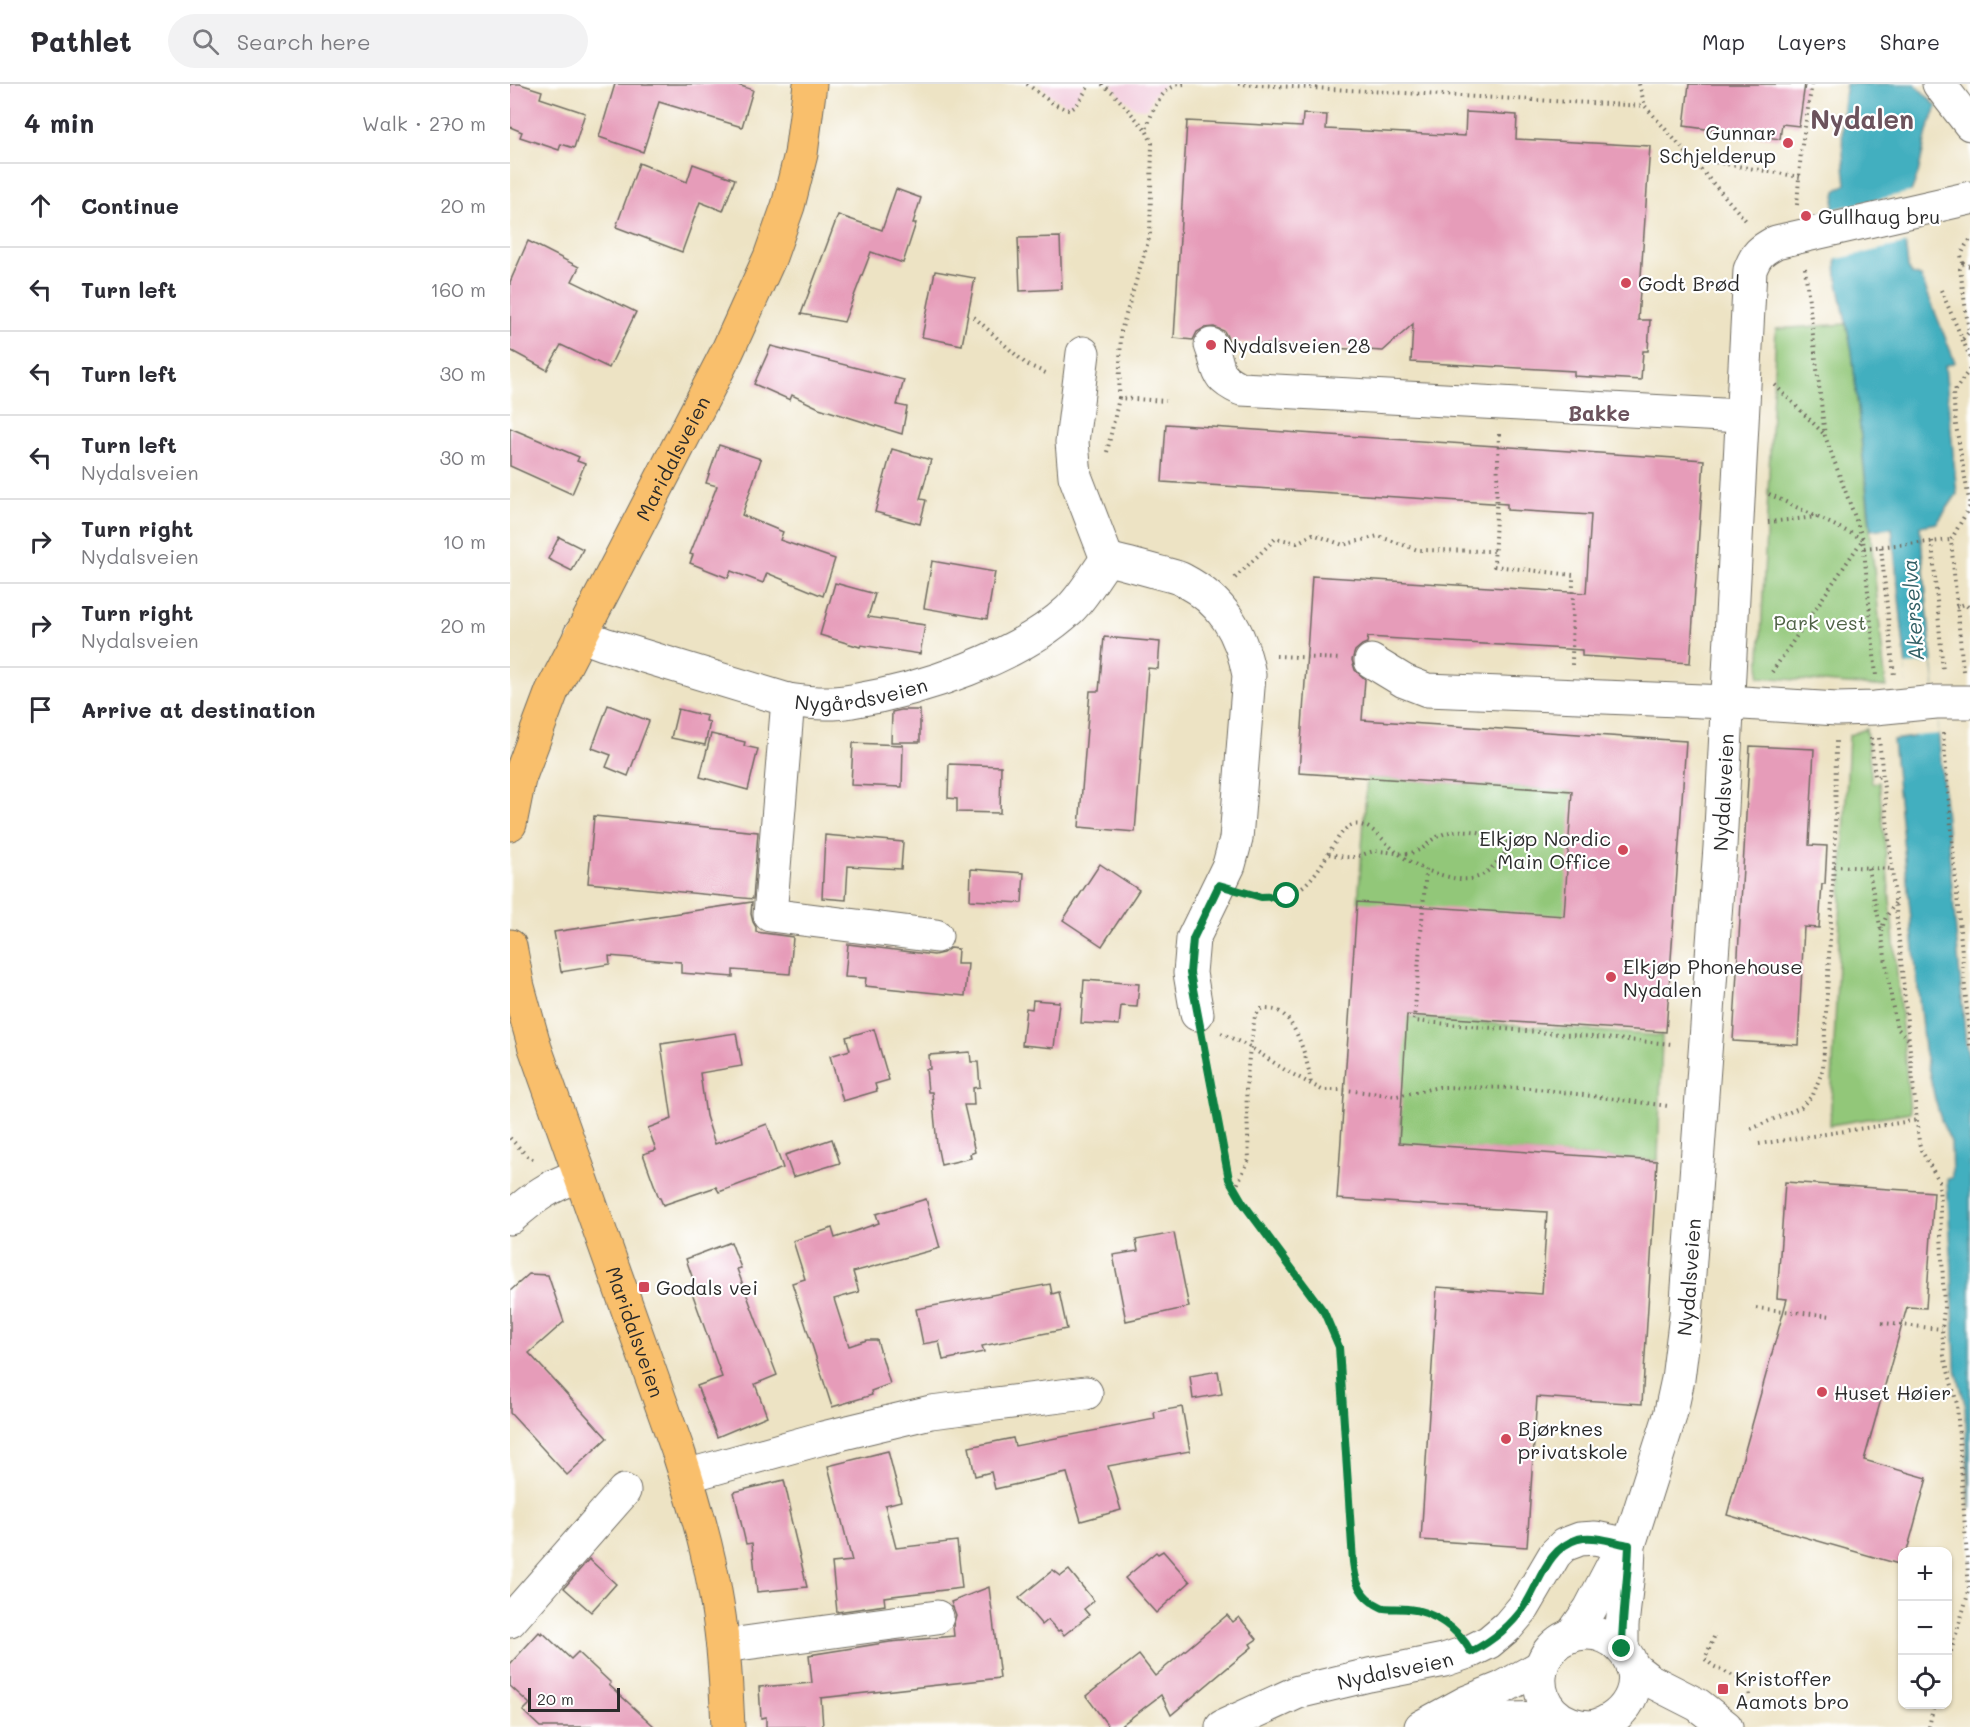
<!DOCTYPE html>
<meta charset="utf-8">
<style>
body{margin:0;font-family:Mali,sans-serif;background:#f2f2f3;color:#2b2b33}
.controls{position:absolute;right:18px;bottom:18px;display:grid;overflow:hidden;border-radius:12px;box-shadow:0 2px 4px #0004}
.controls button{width:54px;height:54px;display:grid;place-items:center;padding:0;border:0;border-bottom:2px solid #e1e1e2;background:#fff;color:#2b2b33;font:30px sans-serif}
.scale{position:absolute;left:18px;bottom:15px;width:92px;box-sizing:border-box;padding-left:6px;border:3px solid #2b2b2b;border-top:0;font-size:16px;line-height:21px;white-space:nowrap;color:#2b2b2b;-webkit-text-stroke:4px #fff;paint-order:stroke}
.stop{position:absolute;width:18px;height:18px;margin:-14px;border:4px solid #0b8043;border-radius:50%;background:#fff}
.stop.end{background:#0b8043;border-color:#fff;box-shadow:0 2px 6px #0008}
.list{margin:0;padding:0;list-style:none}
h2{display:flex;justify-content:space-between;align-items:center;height:78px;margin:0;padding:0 24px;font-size:26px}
h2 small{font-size:20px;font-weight:400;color:#7c7c81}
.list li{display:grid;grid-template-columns:39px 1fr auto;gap:18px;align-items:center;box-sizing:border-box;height:84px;padding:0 24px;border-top:2px solid #e1e1e2}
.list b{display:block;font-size:22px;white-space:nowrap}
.list p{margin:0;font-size:20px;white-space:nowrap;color:#7c7c81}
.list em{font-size:20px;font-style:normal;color:#7c7c81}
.icon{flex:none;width:33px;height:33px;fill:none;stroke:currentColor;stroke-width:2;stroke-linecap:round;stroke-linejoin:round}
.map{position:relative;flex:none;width:1460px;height:1643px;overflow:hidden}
header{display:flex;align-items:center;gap:36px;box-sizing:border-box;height:84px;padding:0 30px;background:#fff;border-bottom:2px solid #e1e1e2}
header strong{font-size:28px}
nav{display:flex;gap:33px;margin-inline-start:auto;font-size:21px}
.search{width:420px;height:54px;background:#f2f2f3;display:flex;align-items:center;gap:15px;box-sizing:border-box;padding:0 21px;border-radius:33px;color:#7c7c81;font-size:22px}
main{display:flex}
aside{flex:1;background:#fff}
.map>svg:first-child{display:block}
.built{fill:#f3cfdf}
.green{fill:#92c779;stroke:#5e7952;stroke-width:1.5}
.water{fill:#42afbf;stroke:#366d75;stroke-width:1.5}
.pier{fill:#ede3c4}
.building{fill:#e69cb9}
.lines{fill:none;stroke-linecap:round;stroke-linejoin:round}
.minor-casing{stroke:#6f6b61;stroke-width:35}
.major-casing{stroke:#6f6b61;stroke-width:35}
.path{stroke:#6f6b61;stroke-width:4;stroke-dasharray:1.5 4.5;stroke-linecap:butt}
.minor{stroke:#fff;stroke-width:33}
.major{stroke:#f9bf6c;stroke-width:33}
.route{stroke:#0b8043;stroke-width:8}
.poi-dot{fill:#d1495b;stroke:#fff;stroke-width:2}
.labels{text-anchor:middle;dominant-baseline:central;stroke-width:4.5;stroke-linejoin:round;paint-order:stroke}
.poi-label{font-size:20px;fill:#2b2b2b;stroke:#fff;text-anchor:start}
.street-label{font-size:20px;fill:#2b2b2b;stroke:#fff}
.park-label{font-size:20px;fill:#4f6246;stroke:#fff}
.neighbourhood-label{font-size:21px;font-weight:bold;fill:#6c535d;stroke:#fff}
.water-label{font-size:21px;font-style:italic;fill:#346066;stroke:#fff}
.district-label{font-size:26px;font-weight:bold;fill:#6c535d;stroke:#fff}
</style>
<header>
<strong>Pathlet</strong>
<div class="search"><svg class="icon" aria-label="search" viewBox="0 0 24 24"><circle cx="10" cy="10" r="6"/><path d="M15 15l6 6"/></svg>Search here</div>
<nav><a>Map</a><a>Layers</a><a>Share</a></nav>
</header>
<main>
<aside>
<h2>4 min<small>Walk · 270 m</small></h2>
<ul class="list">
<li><svg class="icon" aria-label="ahead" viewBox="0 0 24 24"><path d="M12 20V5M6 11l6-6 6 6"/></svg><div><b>Continue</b></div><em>20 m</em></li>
<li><svg class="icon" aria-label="left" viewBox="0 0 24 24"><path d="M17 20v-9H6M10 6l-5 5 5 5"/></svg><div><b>Turn left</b></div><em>160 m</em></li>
<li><svg class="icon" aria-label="left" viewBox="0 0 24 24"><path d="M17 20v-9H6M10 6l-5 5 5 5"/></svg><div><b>Turn left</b></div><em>30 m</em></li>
<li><svg class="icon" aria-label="left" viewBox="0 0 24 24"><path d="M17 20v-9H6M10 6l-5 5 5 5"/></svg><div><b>Turn left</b><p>Nydalsveien</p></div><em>30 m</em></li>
<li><svg class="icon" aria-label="right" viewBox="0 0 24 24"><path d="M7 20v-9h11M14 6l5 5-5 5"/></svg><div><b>Turn right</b><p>Nydalsveien</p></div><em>10 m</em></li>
<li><svg class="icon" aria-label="right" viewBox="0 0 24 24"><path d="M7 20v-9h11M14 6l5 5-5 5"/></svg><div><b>Turn right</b><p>Nydalsveien</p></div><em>20 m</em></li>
<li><svg class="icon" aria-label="arrive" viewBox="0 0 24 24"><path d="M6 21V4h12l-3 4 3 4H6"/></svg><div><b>Arrive at destination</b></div></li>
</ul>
</aside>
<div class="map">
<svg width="1460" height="1643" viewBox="0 0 1460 1643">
<rect width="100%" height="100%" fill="#fff"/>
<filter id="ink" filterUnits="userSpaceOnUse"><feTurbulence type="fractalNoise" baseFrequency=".0167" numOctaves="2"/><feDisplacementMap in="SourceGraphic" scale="12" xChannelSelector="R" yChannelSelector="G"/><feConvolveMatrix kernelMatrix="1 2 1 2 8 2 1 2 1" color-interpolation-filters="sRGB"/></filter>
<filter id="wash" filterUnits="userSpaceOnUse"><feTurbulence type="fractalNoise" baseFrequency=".008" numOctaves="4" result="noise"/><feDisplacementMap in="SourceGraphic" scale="24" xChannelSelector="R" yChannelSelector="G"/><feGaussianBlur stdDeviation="1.35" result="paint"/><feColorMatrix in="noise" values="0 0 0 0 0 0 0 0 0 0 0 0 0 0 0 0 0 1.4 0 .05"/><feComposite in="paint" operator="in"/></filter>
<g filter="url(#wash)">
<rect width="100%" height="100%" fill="#ede3c4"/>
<g class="built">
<polygon points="529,0 574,0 562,19 555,20 542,12"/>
<polygon points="601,0 655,0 643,11 638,24 632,25 625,24 613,14"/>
</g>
<g class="green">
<polygon points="1336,240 1342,267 1376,603 1249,593 1266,245"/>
<polygon points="1356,645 1362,699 1369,698 1400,1028 1320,1041 1339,651"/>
<polygon points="857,693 1064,707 1055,834 848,820"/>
<polygon points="896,933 1152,952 1148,1077 889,1060 891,1028 835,1024"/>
</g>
<path class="water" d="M1336 0H1405L1427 23 1417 48 1408 90 1399 113 1394 146 1398 184 1402 190 1411 193 1445 278 1435 282 1447 410 1427 439 1410 442 1456 961 1460 979V1425L1455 1320 1445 1281 1442 1186 1437 1095 1442 1094 1441 1058 1432 1039 1425 1015 1414 965 1383 656 1403 653 1382 444 1361 446 1342 267 1327 194 1323 123 1326 107 1336 100C1332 66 1330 34 1336 0Z"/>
<g class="pier">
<polygon points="1405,107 1398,134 1398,159 1323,176 1320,126"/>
<polygon points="1422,579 1429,650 1401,652 1395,581"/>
</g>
<g id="blocks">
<g class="building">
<polygon points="0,0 10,0 32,7 30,14 75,29 64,64 51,60 49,66 10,53 12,48 0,43"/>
<polygon points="105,0 225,0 243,6 232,43 149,18 133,68 89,53"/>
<polygon points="1179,0 1295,0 1289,42 1272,40 1270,55 1174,42"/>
<polygon points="956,28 1007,31 1006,55 1140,62 1128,236 1140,236 1138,267 1133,267 1131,296 1064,292 1064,287 901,278 903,240 873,267 720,258 714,247 704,243 694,244 687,248 683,256 664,254 677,37 792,43 793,30 817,31 816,45 955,52"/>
<polygon points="129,79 177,98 183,80 225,95 213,127 190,118 172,168 106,143"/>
<polygon points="386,105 411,114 403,139 406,139 393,179 361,168 334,238 291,230 328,131 372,146"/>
<polygon points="550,153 552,205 510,207 508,154"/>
<polygon points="18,157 69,183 62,197 126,228 99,284 51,261 37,286 0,266 0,198"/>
<polygon points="425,187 465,194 452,261 412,253"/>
<polygon points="261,262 394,296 387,321 397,323 392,350 309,324 282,311 280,316 244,300"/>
<polygon points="656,340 1194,376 1180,579 1072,572 1072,566 858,553 857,559 852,561 845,567 842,576 845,586 855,595 852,636 1176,657 1156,948 897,931 889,1059 1147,1077 1132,1320 1027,1313 1017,1463 911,1456 927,1203 1032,1210 1037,1128 827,1115 847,818 1054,832 1062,707 789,689 802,492 1076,509 1081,431 997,426 997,420 652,398"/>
<polygon points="0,344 69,373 67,377 75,380 62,410 0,382"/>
<polygon points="209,361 251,375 232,431 273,448 270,456 325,475 313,512 257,489 253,499 221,487 218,494 180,479 183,471 180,470 207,402 196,399"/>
<polygon points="382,365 421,376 410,415 416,416 410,440 365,428"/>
<polygon points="49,453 73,465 62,487 38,475"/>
<polygon points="422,477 485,488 477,535 414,524"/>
<polygon points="325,499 365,510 358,533 415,541 410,570 351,561 350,563 310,551"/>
<polygon points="594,553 650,558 648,585 638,584 625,748 569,743 580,607 589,607"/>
<polygon points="98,621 139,637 118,692 96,683 101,671 82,664"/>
<polygon points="168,625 197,632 196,637 200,638 195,661 161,654"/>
<polygon points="391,626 410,626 410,658 381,658 382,628"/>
<polygon points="201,650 235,658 234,662 248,665 238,706 190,693"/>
<polygon points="343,659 393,661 392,703 341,701"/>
<polygon points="1240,662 1304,665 1299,761 1317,762 1315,800 1312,800 1309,844 1294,843 1288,961 1223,957"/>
<polygon points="439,680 491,682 490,729 447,728 447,715 438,714"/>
<polygon points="84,732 248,748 243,815 78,799"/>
<polygon points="315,751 393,758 391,785 338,782 336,816 312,814"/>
<polygon points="590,780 629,806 592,862 553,836"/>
<polygon points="461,785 514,789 512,819 460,816"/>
<polygon points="242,818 241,830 243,838 246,843 246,848 283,853 280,890 223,886 223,893 171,889 171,878 99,872 100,880 51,888 44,848"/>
<polygon points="338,860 424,871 433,869 440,864 448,865 447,880 458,880 455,912 355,902 356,894 335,893"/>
<polygon points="574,896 629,900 627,923 611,922 609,941 571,939"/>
<polygon points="523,916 549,918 544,964 512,961 516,924 522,925"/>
<polygon points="364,945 379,996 365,1000 367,1007 333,1017 320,972 340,966 336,953"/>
<polygon points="226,949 232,982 190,989 196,1032 205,1060 257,1040 273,1084 209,1108 206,1103 153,1121 150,1114 149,1114 133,1070 146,1066 138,1044 162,1035 151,960"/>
<polygon points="460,968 461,978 468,978 470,1003 463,1004 464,1021 454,1021 465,1068 460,1070 461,1074 431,1081 427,1061 422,1008 418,1008 416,985 420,985 419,971"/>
<polygon points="322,1055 330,1079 283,1093 275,1071"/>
<polygon points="1275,1098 1424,1108 1416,1224 1397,1223 1354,1376 1417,1394 1397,1467 1392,1467 1392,1481 1217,1431 1277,1215 1267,1214"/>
<polygon points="416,1115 430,1164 343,1188 349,1208 324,1215 339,1262 357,1256 367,1256 380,1300 361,1307 362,1311 322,1323 282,1199 295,1195 283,1157 322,1144 325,1154 369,1139 366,1130"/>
<polygon points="664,1149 679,1223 616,1237 603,1171 628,1167 626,1156"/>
<polygon points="221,1158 231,1184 227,1185 267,1291 245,1300 257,1332 207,1353 187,1302 212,1293 180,1203 185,1201 176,1175"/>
<polygon points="19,1190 38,1191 54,1238 19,1269 97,1354 57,1391 0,1329 0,1207"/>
<polygon points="540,1200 542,1210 549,1208 557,1245 472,1262 474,1268 433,1276 429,1257 413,1260 406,1225"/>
<polygon points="708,1287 712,1310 683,1315 680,1292"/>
<polygon points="672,1323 680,1367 598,1382 611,1426 571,1437 557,1389 485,1405 481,1388 465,1392 459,1363 503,1354 505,1362 645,1335 644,1328"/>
<polygon points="378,1367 391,1417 375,1421 386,1464 447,1457 452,1504 374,1513 375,1521 327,1528 322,1479 342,1477 318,1382"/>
<polygon points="274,1396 281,1427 279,1427 297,1503 247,1508 242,1459 236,1460 224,1408"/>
<polygon points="653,1467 680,1498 646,1529 615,1494 646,1468 648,1470"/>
<polygon points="79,1475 106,1500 81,1528 54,1504"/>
<polygon points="543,1486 551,1492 559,1486 584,1517 574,1525 579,1531 554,1551 550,1546 548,1547 538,1536 532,1541 509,1514"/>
<polygon points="479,1503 490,1594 311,1614 313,1643 256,1643 256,1633 251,1634 249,1603 302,1599 299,1571 380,1558 444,1552 443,1542 446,1531 441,1518"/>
<polygon points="717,1531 723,1538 729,1533 747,1555 740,1560 742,1563 661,1631 651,1611 609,1643 599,1643 576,1612 629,1571 645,1592"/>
<polygon points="29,1548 31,1550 32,1548 61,1575 68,1568 101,1599 99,1601 145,1643 30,1643 13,1627 20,1620 0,1602 0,1580"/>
</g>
</g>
</g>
<g filter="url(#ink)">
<use href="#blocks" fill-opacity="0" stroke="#6f6b61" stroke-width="1.5"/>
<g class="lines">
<g class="minor-casing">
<g id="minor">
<polyline points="1429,0 1460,40"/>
<path d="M701 261C711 286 703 292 731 305L1231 332"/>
<polyline points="573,269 562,358 565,392 597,475"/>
<path d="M597 475C615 479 633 484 651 489 658 491 666 492 673 496 713 517 731 548 739 591L726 755 719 781 683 855 680 889 687 930"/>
<path id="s1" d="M70 551 94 560 278 616C299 619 321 621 342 617 411 606 507 574 559 526 574 512 585 491 597 475"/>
<polyline points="861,577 894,597 917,606 1217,618 1327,625 1365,624 1426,618 1460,618"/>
<polyline points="278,616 260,831 426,852"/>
<path d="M0 1134C25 1112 38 1103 70 1091"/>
<polyline points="176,1392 313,1354 421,1328 576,1309"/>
<polyline points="0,1537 114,1407"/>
<polyline points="1061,1552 1080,1525 1103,1481 1118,1462"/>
<polyline points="213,1562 427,1533"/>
<path id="s2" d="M1112 1565V1541L1118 1488 1119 1461 1160 1332 1168 1295 1176 1231 1210 763 1240 186C1246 170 1251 166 1266 158L1460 114"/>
<polyline points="1122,1583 1139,1596 1188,1621 1216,1643"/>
<polyline points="918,1642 969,1640 1000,1635 1048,1634"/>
<path id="s3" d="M712 1643 788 1608 859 1591 934 1576 961 1567 979 1558 998 1542 1014 1523 1045 1470 1054 1461 1070 1455 1085 1454 1119 1461"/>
<polyline points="911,1643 957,1618 992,1604 1032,1582"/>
<path d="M1081 1643C1011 1641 1016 1550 1077 1549 1089 1549 1102 1554 1110 1563 1140 1593 1120 1634 1082 1643"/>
</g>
</g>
<g class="major-casing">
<g id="major">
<path id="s4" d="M0 740 9 695 42 607 217 268 260 173 278 122 291 70 300 0"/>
<path id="s5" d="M0 862 8 903 25 964 168 1367C184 1416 199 1467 207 1519 214 1560 216 1601 218 1643"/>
</g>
</g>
<g class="path">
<path d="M517 0C529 9 544 23 560 26L566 22 580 0"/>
<path d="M592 0 603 9 636 46C643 26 650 2 674 0"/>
<polyline points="728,0 1135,22 1238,139"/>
<polyline points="1129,0 1135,22"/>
<polyline points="1182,74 1290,93"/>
<polyline points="1287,121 1291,67 1302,0"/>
<polyline points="1453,179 1451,171 1456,161 1460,156"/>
<polyline points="1295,184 1315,352 1353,455 1366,592"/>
<polyline points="1431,206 1460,273"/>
<polyline points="464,233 516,280 538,290"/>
<polyline points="1453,255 1459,248 1450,185 1453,180 1460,182"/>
<polyline points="1265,301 1315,351"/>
<polyline points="609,314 611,247 640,151 642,59 636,46"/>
<polyline points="989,350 984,482 1063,491 1062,581"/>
<polyline points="597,368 609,314 656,317"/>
<polyline points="1259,410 1353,455 1262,588"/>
<polyline points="1258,438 1307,433"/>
<polyline points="1422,457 1433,588"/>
<polyline points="1371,463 1384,592"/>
<polyline points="1354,464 1441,456"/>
<polyline points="725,494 766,454 787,459 803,450 833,461 868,452 908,466 984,467"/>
<polyline points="1446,523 1455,520 1460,525"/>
<polyline points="766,572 831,575"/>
<polyline points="1453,587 1441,456 1460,422 1446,342 1443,309 1460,285"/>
<polyline points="1433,649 1460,962"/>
<polyline points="1361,654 1365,693 1373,692"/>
<polyline points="1369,654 1409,1058 1411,1066 1429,1097 1434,1223 1432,1245 1434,1272 1447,1320 1459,1507 1438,1577"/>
<path d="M819 770C826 771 835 774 842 773 851 773 860 766 869 767 883 768 897 773 911 765 915 763 918 759 922 756 947 739 977 748 1002 760 971 800 963 802 916 786"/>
<polyline points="1324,782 1382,785"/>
<polyline points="1358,784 1371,846"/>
<path d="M741 810C816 833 817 732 851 741 866 744 876 761 888 769 896 776 906 781 916 786L904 937 1162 960"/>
<polyline points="1385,819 1376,833 1371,847 1384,931 1387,944 1398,955"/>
<polyline points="711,949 740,963 775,986 812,1006 836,1006 887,1012 929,1003 1021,1004 1158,1022"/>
<polyline points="692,959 719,1095 733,1119 814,1228 829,1263 843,1478 846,1499 855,1513 872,1524 900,1525 917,1530 937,1541"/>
<polyline points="1241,1045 1291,1023 1303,1011 1313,985 1325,761 1326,656"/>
<polyline points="0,1054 17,1072 26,1077"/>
<polyline points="1249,1060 1408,1036"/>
<path d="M725 1105 739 1076 736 1003 740 963 745 932 751 925C755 925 761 925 765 926 786 931 799 981 801 1000"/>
<polyline points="1246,1224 1322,1232"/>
<polyline points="1372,1239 1432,1245"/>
<polyline points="1204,1553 1195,1575 1203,1582 1238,1599 1240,1614"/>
<polyline points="1419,1643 1424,1620"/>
</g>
<use href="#minor" class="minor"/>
<use href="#major" class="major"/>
</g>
</g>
<g class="lines" filter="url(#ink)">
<path class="route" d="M777 812 751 813 709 801 683 855 680 889 719 1095 733 1119 814 1228 829 1263 843 1478C845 1494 848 1508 862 1518 866 1520 870 1523 874 1524 882 1525 890 1524 898 1525 923 1527 949 1545 961 1568 982 1557 1000 1543 1014 1523 1030 1499 1037 1464 1068 1455 1084 1451 1103 1458 1119 1461 1118 1496 1112 1530 1112 1565"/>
</g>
<g class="poi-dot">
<circle cx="1278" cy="59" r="6"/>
<circle cx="1296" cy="132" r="6"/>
<circle cx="1116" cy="199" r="6"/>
<circle cx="701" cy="261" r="6"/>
<circle cx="1113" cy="766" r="6"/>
<circle cx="1101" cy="893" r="6"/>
<rect x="128" y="1197" width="12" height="12" rx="3"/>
<circle cx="1312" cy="1308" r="6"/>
<circle cx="996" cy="1355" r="6"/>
<rect x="1207" y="1599" width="12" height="12" rx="3"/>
</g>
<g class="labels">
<g class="poi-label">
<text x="1266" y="48" text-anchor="end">Gunnar<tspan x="1266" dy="23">Schjelderup</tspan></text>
<text x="1308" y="132">Gullhaug bru</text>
<text x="1128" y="199">Godt Brød</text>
<text x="713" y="261">Nydalsveien 28</text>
<text x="1101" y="754" text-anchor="end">Elkjøp Nordic<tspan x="1101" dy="23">Main Office</tspan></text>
<text x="1113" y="882">Elkjøp Phonehouse<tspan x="1113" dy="23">Nydalen</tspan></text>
<text x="146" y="1203">Godals vei</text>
<text x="1324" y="1308">Huset Høier</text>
<text x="1008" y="1344">Bjørknes<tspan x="1008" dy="23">privatskole</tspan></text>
<text x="1225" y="1594">Kristoffer<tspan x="1225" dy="23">Aamots bro</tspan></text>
</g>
<g class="street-label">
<text stroke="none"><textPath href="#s4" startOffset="402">Maridalsveien</textPath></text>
<text stroke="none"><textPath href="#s1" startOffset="292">Nygårdsveien</textPath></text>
<text stroke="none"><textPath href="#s2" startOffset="866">Nydalsveien</textPath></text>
<text stroke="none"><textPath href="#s2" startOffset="380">Nydalsveien</textPath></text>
<text stroke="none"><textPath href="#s5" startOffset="406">Maridalsveien</textPath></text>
<text stroke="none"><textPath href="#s3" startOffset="183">Nydalsveien</textPath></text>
</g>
<g class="park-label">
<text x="1310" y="538">Park vest</text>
</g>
<g class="neighbourhood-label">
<text x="1089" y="328">Bakke</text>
</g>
<g class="water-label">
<text transform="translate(1402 526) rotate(-94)">Akerselva</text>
</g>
<g class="district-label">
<text x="1352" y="35">Nydalen</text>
</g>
</g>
</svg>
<div class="controls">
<button>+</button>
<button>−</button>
<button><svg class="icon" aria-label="locate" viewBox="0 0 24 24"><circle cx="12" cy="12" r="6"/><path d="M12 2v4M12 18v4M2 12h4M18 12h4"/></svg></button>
</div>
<div class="scale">20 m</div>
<div class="stop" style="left:777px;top:812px"></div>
<div class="stop end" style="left:1112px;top:1565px"></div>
</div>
</main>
